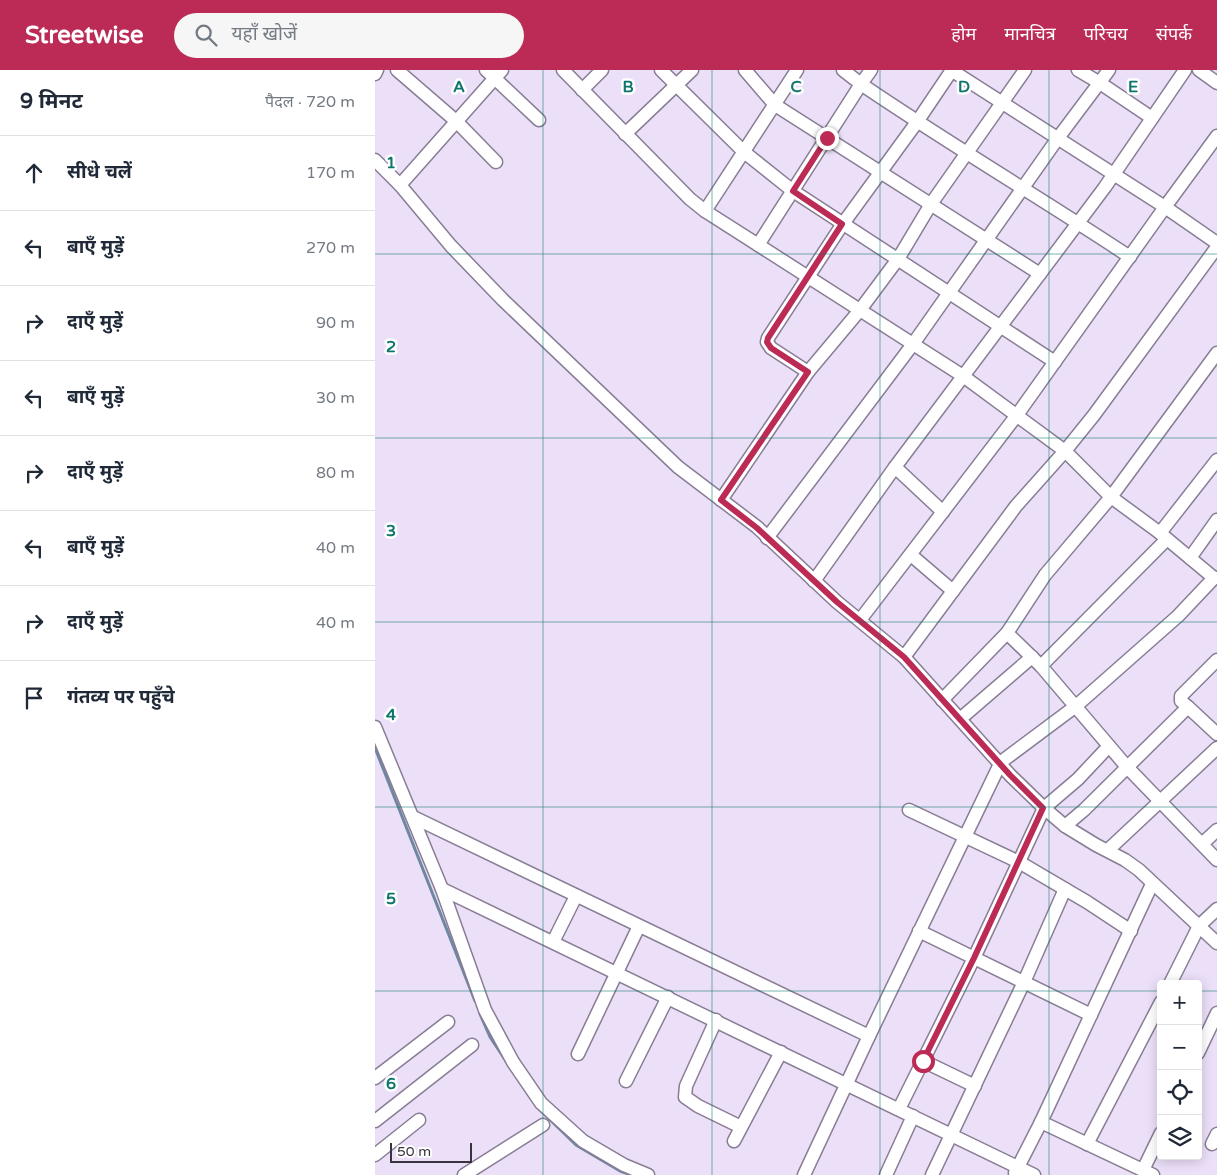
<!DOCTYPE html>
<html lang="hi">
<meta charset="utf-8">
<style>
body{margin:0;font-family:"Varela Round","Noto Sans Devanagari",sans-serif;background:#f6f6f7;color:#1f2937}
.controls{position:absolute;right:15px;bottom:15px;display:grid;overflow:hidden;border-radius:5px;box-shadow:0 2px 12px #0003}
.controls button{width:45px;height:45px;display:grid;place-items:center;padding:0;border:0;border-bottom:1px solid #e0e1e3;background:#fff;color:#1f2937;font:25px sans-serif}
.scale{position:absolute;left:15px;bottom:12px;width:82px;box-sizing:border-box;padding-left:5px;border:2px solid #39343e;border-top:0;font-size:14px;line-height:18px;white-space:nowrap;color:#39343e;-webkit-text-stroke:4px #fff;paint-order:stroke}
.stop{position:absolute;width:15px;height:15px;margin:-11px;border:4px solid #bb2b56;border-radius:50%;background:#fff}
.stop.end{background:#bb2b56;border-color:#fff;box-shadow:0 1px 5px #0008}
.list{margin:0;padding:0;list-style:none}
h2{display:flex;justify-content:space-between;align-items:center;height:65px;margin:0;padding:0 20px;font-size:21px}
h2 small{font-size:16px;font-weight:400;color:#747a83}
.list li{display:grid;grid-template-columns:32px 1fr auto;gap:15px;align-items:center;box-sizing:border-box;height:75px;padding:0 20px;border-top:1px solid #e0e1e3}
.list b{display:block;font-size:19px;white-space:nowrap}
.list em{font-size:16px;font-style:normal;color:#747a83}
.icon{flex:none;width:28px;height:28px;fill:none;stroke:currentColor;stroke-width:2;stroke-linecap:round;stroke-linejoin:round}
.map{position:relative;flex:none;width:842px;height:1105px;overflow:hidden}
header{display:flex;align-items:center;gap:30px;box-sizing:border-box;height:70px;padding:0 25px;background:#bb2b56;color:#fff}
header strong{font-size:24px}
nav{display:flex;gap:28px;margin-inline-start:auto;font-size:18px}
.search{width:350px;height:45px;background:#f6f6f7;display:flex;align-items:center;gap:12px;box-sizing:border-box;padding:0 18px;border-radius:28px;color:#747a83;font-size:19px}
main{display:flex}
aside{flex:1;background:#fff}
.map>svg:first-child{display:block}
.lines{fill:none;stroke-linecap:round;stroke-linejoin:round}
.stream{stroke:#7087a1;stroke-width:3}
.minor-casing{stroke:#887d94;stroke-width:15}
.minor{stroke:#fff;stroke-width:12}
.route{stroke:#bb2b56;stroke-width:6}
.grid{fill:none;stroke:#0f766e;stroke-width:1;stroke-opacity:0.55}
.grid-label{font-size:16px;text-anchor:middle;font-weight:bold;fill:#0f766e;stroke:#fff;stroke-width:5;stroke-linejoin:round;paint-order:stroke}
</style>
<header>
<strong>Streetwise</strong>
<div class="search"><svg class="icon" aria-label="search" viewBox="0 0 24 24"><circle cx="10" cy="10" r="6"/><path d="M15 15l6 6"/></svg>यहाँ खोजें</div>
<nav><a>होम</a><a>मानचित्र</a><a>परिचय</a><a>संपर्क</a></nav>
</header>
<main>
<aside>
<h2>9 मिनट<small>पैदल · 720 m</small></h2>
<ul class="list">
<li><svg class="icon" aria-label="ahead" viewBox="0 0 24 24"><path d="M12 20V5M6 11l6-6 6 6"/></svg><div><b>सीधे चलें</b></div><em>170 m</em></li>
<li><svg class="icon" aria-label="left" viewBox="0 0 24 24"><path d="M17 20v-9H6M10 6l-5 5 5 5"/></svg><div><b>बाएँ मुड़ें</b></div><em>270 m</em></li>
<li><svg class="icon" aria-label="right" viewBox="0 0 24 24"><path d="M7 20v-9h11M14 6l5 5-5 5"/></svg><div><b>दाएँ मुड़ें</b></div><em>90 m</em></li>
<li><svg class="icon" aria-label="left" viewBox="0 0 24 24"><path d="M17 20v-9H6M10 6l-5 5 5 5"/></svg><div><b>बाएँ मुड़ें</b></div><em>30 m</em></li>
<li><svg class="icon" aria-label="right" viewBox="0 0 24 24"><path d="M7 20v-9h11M14 6l5 5-5 5"/></svg><div><b>दाएँ मुड़ें</b></div><em>80 m</em></li>
<li><svg class="icon" aria-label="left" viewBox="0 0 24 24"><path d="M17 20v-9H6M10 6l-5 5 5 5"/></svg><div><b>बाएँ मुड़ें</b></div><em>40 m</em></li>
<li><svg class="icon" aria-label="right" viewBox="0 0 24 24"><path d="M7 20v-9h11M14 6l5 5-5 5"/></svg><div><b>दाएँ मुड़ें</b></div><em>40 m</em></li>
<li><svg class="icon" aria-label="arrive" viewBox="0 0 24 24"><path d="M6 21V4h12l-3 4 3 4H6"/></svg><div><b>गंतव्य पर पहुँचे</b></div></li>
</ul>
</aside>
<div class="map">
<svg width="842" height="1105" viewBox="0 0 842 1105">
<rect width="100%" height="100%" fill="#ece0f9"/>
<g class="lines">
<g class="stream">
<polyline points="0,678 100,931"/>
<polyline points="105,944 115,967 131,991"/>
<polyline points="164,1039 201,1075 245,1101 256,1105"/>
</g>
<g class="minor-casing">
<g id="minor">
<polyline points="22,0 81,51 121,92"/>
<polyline points="111,0 164,50"/>
<polyline points="188,0 315,129 330,141 588,306 690,381 736,427 670,505 632,563 567,630"/>
<polyline points="286,0 369,82 418,121 680,292"/>
<polyline points="370,0 400,35 665,204"/>
<path d="M496 0 486 14C574 74 666 128 755 187"/>
<polyline points="703,0 725,13 777,48"/>
<polyline points="824,0 842,13"/>
<polyline points="0,4 2,0"/>
<polyline points="207,20 227,0"/>
<polyline points="250,64 317,0"/>
<polyline points="842,66 790,137 842,173"/>
<polyline points="0,90 25,115 76,176 128,230 303,397 382,457 462,532 529,587 635,705 669,738 690,756 721,775 750,790 764,800 842,873"/>
<polyline points="25,115 127,0"/>
<polyline points="330,141 422,0"/>
<polyline points="383,175 486,14 468,0"/>
<polyline points="842,283 736,427 785,463 839,508 842,508"/>
<polyline points="433,302 396,278 392,272 393,268 467,155 542,52 577,0"/>
<polyline points="520,397 568,442"/>
<polyline points="346,430 433,302 485,240 523,189 556,134 650,0"/>
<polyline points="785,463 842,390"/>
<polyline points="392,468 538,274 683,68 734,0"/>
<polyline points="536,485 578,521"/>
<polyline points="815,488 842,450"/>
<polyline points="439,511 520,397 730,117 810,0"/>
<polyline points="485,550 642,345 790,137 576,0"/>
<polyline points="632,563 666,596 752,697 842,790"/>
<polyline points="529,587 641,436 690,381 719,345 842,177"/>
<polyline points="666,596 792,469"/>
<polyline points="813,637 842,664"/>
<polyline points="585,649 657,587"/>
<polyline points="0,657 67,819 110,940 138,992 166,1033 208,1071 249,1095 273,1105"/>
<polyline points="534,740 644,792 712,832 756,861"/>
<polyline points="38,747 494,966"/>
<polyline points="690,756 709,740 813,637 806,631 806,626 842,590"/>
<polyline points="827,774 842,760"/>
<polyline points="733,780 842,678"/>
<polyline points="67,819 659,1105"/>
<polyline points="544,861 716,945"/>
<polyline points="178,872 201,826"/>
<polyline points="795,914 824,856 842,839"/>
<polyline points="341,950 311,1016 310,1027 323,1036 366,1057"/>
<polyline points="823,983 842,943"/>
<polyline points="203,984 264,856"/>
<polyline points="548,991 600,1016"/>
<polyline points="0,1008 73,952"/>
<polyline points="251,1011 293,927"/>
<polyline points="524,1039 599,888 669,738 703,709 734,676"/>
<polyline points="0,1051 97,975"/>
<polyline points="666,1052 778,1105"/>
<polyline points="359,1071 406,982"/>
<polyline points="712,1074 786,932"/>
<polyline points="837,1074 842,1064"/>
<polyline points="0,1085 44,1050"/>
<polyline points="768,1100 786,1063"/>
<polyline points="640,1103 666,1052 777,814"/>
<polyline points="89,1105 168,1055"/>
<polyline points="429,1105 494,966 626,692 701,636 803,546 839,508"/>
<polyline points="511,1105 538,1046"/>
<polyline points="557,1105 649,912 690,819"/>
</g>
</g>
<use href="#minor" class="minor"/>
</g>
<g class="lines">
<polyline class="route" points="452,68 418,121 467,154 393,268 392,272 396,278 433,302 346,430 382,458 462,532 529,587 635,705 668,738 599,888 548,991"/>
</g>
<path class="grid" d="M168 0V1105M337 0V1105M505 0V1105M674 0V1105M0 184H842M0 368H842M0 552H842M0 737H842M0 921H786M823 921H842"/>
<g class="grid-label">
<text x="84" y="22">A</text>
<text x="253" y="22">B</text>
<text x="421" y="22">C</text>
<text x="589" y="22">D</text>
<text x="758" y="22">E</text>
<text x="16" y="98">1</text>
<text x="16" y="282">2</text>
<text x="16" y="466">3</text>
<text x="16" y="650">4</text>
<text x="16" y="834">5</text>
<text x="16" y="1019">6</text>
</g>
</svg>
<div class="controls">
<button>+</button>
<button>−</button>
<button><svg class="icon" aria-label="locate" viewBox="0 0 24 24"><circle cx="12" cy="12" r="6"/><path d="M12 2v4M12 18v4M2 12h4M18 12h4"/></svg></button>
<button><svg class="icon" aria-label="layers" viewBox="0 0 24 24"><path d="M12 4l9 5-9 5-9-5zM3 14l9 5 9-5"/></svg></button>
</div>
<div class="scale">50 m</div>
<div class="stop" style="left:548px;top:991px"></div>
<div class="stop end" style="left:452px;top:68px"></div>
</div>
</main>
